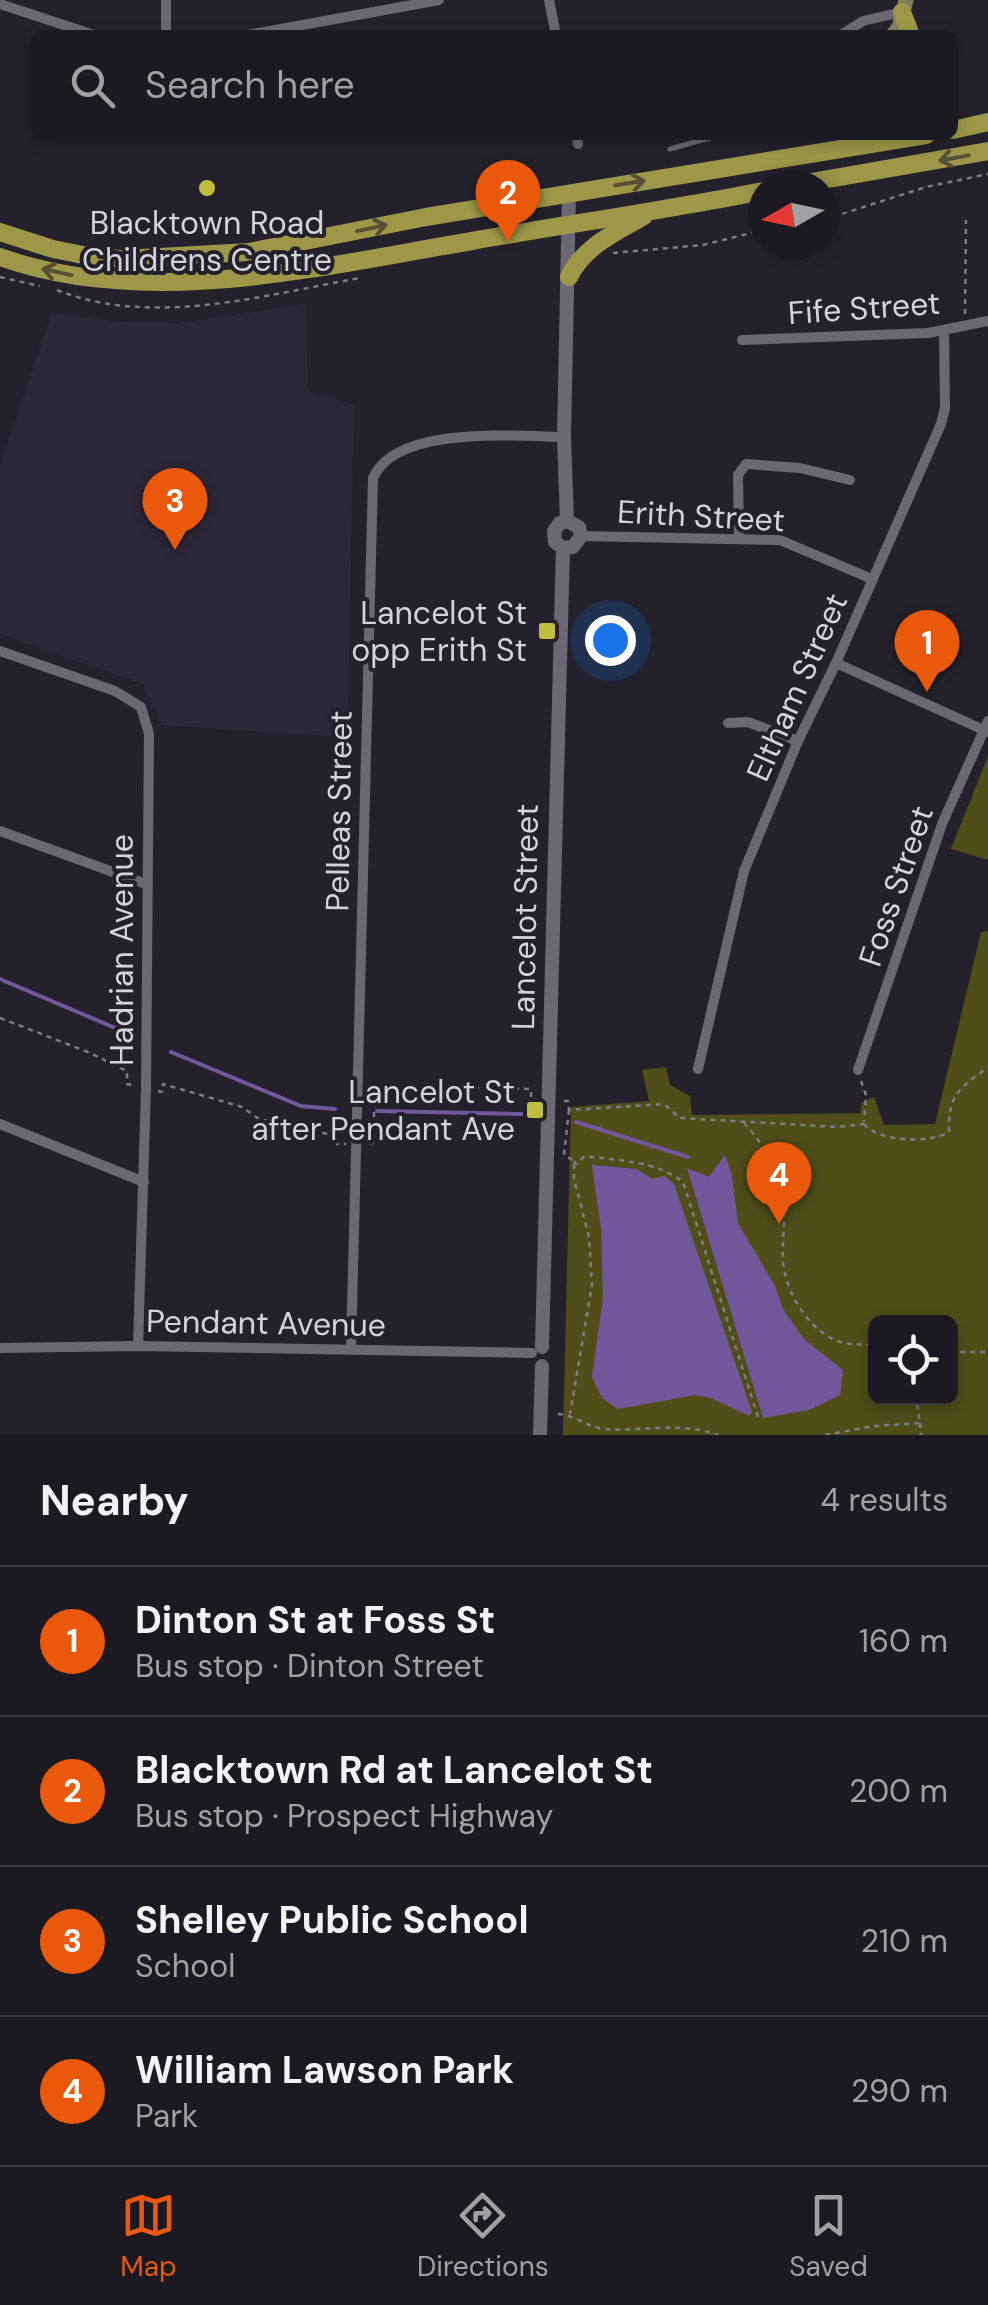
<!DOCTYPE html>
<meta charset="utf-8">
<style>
body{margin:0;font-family:"DM Sans",sans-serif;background:#28262e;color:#f1f3f6}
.controls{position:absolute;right:30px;bottom:30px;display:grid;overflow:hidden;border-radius:15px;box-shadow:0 5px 15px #0003}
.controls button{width:90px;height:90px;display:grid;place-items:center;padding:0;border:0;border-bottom:2px solid #39383f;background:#1b1921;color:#f1f3f6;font:50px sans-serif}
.compass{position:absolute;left:748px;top:170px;width:90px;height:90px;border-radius:50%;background:#1b1921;box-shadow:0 5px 15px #0003;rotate:261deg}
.you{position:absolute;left:610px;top:640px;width:35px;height:35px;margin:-25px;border:8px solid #fff;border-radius:50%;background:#1a73e8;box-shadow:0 0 0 15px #1a73e833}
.badge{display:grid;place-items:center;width:65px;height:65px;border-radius:50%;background:#ea580c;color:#fff;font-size:32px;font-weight:700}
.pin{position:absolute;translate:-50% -82px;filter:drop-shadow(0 2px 5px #0008)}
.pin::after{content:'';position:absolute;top:52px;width:35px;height:30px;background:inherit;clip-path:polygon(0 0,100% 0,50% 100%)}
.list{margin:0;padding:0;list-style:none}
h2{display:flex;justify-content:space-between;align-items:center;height:130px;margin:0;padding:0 40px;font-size:42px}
h2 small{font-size:32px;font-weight:400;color:#a0a0a5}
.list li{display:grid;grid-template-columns:65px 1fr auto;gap:30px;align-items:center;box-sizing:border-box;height:150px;padding:0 40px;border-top:2px solid #39383f}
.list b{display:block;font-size:38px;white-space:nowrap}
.list p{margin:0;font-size:32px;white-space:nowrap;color:#a0a0a5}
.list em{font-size:32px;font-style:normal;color:#a0a0a5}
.icon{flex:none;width:55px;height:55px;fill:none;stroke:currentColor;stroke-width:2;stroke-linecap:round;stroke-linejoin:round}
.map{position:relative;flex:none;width:988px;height:1435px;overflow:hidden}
.search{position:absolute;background:#1b1921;box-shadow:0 5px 15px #0003;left:30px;right:30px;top:30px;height:110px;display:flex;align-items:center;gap:25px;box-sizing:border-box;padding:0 35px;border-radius:15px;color:#a0a0a5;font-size:38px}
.sheet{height:730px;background:#1b1921}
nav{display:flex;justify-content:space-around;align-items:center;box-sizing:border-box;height:140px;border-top:2px solid #39383f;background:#1b1921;font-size:28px;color:#a0a0a5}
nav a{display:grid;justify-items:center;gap:5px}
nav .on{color:#ea580c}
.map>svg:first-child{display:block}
.built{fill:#2d2838}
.green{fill:#4f4d18;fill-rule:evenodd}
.water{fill:#71589d}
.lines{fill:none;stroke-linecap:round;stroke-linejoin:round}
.stream{stroke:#71589d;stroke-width:4}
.path{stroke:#7e7c84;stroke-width:2.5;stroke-dasharray:5 5;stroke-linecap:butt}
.service{stroke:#6b6774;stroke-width:5}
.minor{stroke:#6b6774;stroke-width:10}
.tertiary{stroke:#6b6774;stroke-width:14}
.secondary{stroke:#837f5e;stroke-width:15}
.primary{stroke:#9c9848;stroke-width:18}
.oneway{stroke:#545137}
.poi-dot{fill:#c1bd40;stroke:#24212c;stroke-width:4}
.labels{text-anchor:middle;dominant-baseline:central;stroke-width:8;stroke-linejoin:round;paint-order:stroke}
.poi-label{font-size:32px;fill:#d5d3da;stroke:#24212c;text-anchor:end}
.street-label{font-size:32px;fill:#d5d3da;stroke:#24212c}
</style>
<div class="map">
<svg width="988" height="1435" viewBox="0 0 988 1435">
<rect width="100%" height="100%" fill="#24212c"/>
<polygon class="built" points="306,304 308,391 354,405 347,737 163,725 143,684 0,634 0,466 52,313 118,322 178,323"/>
<g class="green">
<polygon points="988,756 988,860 951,849"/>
<path d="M988 931V1435H563L571 1107 649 1101 642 1070 666 1067 670 1085 690 1096 692 1115 860 1113 862 1102 874 1097 884 1125 935 1124 981 932ZM876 1322H950V1398H876Z"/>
</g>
<g class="water">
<polygon points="725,1155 732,1176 738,1223 775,1286 783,1309 804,1339 843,1370 840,1395 809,1410 763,1418 687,1168 709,1177"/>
<polygon points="592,1165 637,1169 652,1179 665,1176 674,1184 752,1412 749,1416 711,1398 695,1395 618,1409 602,1398 592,1377 603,1297 601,1229"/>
</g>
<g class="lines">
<g class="stream">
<polyline points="0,979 120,1030"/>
<polyline points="171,1052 301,1106 335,1109"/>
<polyline points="377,1111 522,1114"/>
<polyline points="576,1122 688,1157"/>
</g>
<g class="path">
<polyline points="823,220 926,187 988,174"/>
<polyline points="613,253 703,245 763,230"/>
<polyline points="0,277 40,286"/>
<path d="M57 290C152 328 264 295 360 278"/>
<polyline points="965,314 966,220"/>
<polyline points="0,1018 88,1052 127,1071 127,1084 136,1086"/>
<polyline points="861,1081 866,1095 864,1122"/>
<polyline points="158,1091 162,1092 163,1084 242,1107 259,1119 337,1136 337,1144 346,1144"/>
<polyline points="564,1101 568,1101 569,1110 664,1104 680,1118 839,1127 864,1124"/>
<polyline points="569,1110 564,1155 574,1161 574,1179 589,1237 592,1285 570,1414"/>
<path d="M744 1123C763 1144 780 1168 783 1197 786 1218 782 1239 783 1260 785 1293 811 1335 844 1343 854 1345 865 1344 876 1346"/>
<path d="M864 1124C879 1142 929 1144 949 1132 948 1094 959 1089 988 1067"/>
<polyline points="369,1143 373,1143 375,1086 531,1089 531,1099 536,1099"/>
<path d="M574 1161 576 1164 585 1156C619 1161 655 1160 683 1182L759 1420"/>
<polyline points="950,1352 988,1352"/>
<path d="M558 1414C575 1415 587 1427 604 1429 642 1432 680 1421 718 1435"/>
<polyline points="920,1423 921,1435"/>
<polyline points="825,1435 874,1426 920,1423 916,1398"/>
</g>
<polyline class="service" points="670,149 720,135"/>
<g class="minor">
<polyline points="166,0 166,35"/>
<polyline points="549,0 556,35"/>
<polyline points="0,4 94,35"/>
<polyline points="248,35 439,0"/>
<polyline points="841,35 863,21 902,12"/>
<polyline points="576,135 578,144"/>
<polyline points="742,340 928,333 988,321"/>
<polyline points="581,536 780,540 872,579"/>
<polyline points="739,538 738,475 746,464 800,468 850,480"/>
<polyline points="0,651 115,691 141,707 149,734 146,1088 138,1346"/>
<polyline points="836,663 988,732"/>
<polyline points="728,723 748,722 798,741"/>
<polyline points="0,831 146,884"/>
<polyline points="698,1069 744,871 798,741 836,663 941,424 945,408 944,330"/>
<polyline points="858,1070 942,824 988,721"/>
<polyline points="0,1124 144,1182"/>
<polyline points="0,1348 138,1346 532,1353"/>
<path d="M351 1349 373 478C396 425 515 436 564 437"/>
</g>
<g class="tertiary">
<polyline points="567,521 564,437 569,193"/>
<polyline points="563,548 573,547 581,536 579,527 567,521"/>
<polyline points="563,548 555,542 554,531 560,523 567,521"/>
<polyline points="542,1347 563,548"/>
<polyline points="540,1435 542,1366"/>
</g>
<polyline class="secondary" points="893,35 899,27 906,0"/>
<g class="primary">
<polyline points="902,12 911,35"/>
<polyline points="953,130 988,122"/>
<polyline points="794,185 988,151"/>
<polyline points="0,232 53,249 98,258 124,259 249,252 426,217 926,135"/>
<path d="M0 257C148 310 322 266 472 241 569 224 666 210 763 191"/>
<path d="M569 277C584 246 615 233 644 216"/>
</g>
</g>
<defs><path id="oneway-shaft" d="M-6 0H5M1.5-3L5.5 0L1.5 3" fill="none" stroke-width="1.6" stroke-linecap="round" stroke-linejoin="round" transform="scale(2.5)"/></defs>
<g class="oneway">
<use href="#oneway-shaft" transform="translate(954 158) rotate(170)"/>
<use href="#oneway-shaft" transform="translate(630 183) rotate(-9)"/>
<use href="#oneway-shaft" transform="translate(372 228) rotate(-12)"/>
<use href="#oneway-shaft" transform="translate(57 272) rotate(-168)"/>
</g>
<g class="poi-dot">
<circle cx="207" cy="188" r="10"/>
<rect x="537" y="621" width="20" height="20" rx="5"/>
<rect x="525" y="1100" width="20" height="20" rx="5"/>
</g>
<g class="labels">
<g class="poi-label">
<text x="207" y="223" text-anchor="middle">Blacktown Road<tspan x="207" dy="37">Childrens Centre</tspan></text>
<text x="527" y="613">Lancelot St<tspan x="527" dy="37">opp Erith St</tspan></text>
<text x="515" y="1092">Lancelot St<tspan x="515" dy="37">after Pendant Ave</tspan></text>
</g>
<g class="street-label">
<text transform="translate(864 308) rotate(-4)">Fife Street</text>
<text transform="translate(701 516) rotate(3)">Erith Street</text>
<text transform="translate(797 687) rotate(-66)">Eltham Street</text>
<text transform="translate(339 811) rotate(-89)">Pelleas Street</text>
<text transform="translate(896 886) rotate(-71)">Foss Street</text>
<text transform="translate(525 917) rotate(-89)">Lancelot Street</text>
<text transform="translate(122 950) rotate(-90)">Hadrian Avenue</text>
<text transform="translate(266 1323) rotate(1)">Pendant Avenue</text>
</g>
</g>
</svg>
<div class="controls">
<button><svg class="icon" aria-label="locate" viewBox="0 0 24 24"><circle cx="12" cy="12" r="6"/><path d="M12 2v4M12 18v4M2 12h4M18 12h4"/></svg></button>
</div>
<svg class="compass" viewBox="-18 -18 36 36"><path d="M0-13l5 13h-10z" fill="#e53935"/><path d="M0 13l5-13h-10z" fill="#a0a0a5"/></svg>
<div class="you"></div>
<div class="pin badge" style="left:927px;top:692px">1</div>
<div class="pin badge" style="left:508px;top:242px">2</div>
<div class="pin badge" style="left:175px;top:550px">3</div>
<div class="pin badge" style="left:779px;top:1224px">4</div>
<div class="search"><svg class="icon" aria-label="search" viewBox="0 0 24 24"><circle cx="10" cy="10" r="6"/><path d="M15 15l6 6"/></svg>Search here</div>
</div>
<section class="sheet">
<h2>Nearby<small>4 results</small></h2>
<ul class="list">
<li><span class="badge">1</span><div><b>Dinton St at Foss St</b><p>Bus stop · Dinton Street</p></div><em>160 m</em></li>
<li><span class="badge">2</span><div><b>Blacktown Rd at Lancelot St</b><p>Bus stop · Prospect Highway</p></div><em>200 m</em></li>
<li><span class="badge">3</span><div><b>Shelley Public School</b><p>School</p></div><em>210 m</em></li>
<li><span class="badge">4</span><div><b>William Lawson Park</b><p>Park</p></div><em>290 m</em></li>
</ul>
</section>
<nav>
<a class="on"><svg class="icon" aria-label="map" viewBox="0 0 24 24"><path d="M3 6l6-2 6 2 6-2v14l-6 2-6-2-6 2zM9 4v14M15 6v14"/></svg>Map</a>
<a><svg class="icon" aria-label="directions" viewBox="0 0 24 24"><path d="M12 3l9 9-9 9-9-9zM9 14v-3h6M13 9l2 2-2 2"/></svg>Directions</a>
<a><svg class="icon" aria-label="saved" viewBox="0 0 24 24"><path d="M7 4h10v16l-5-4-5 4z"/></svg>Saved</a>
</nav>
